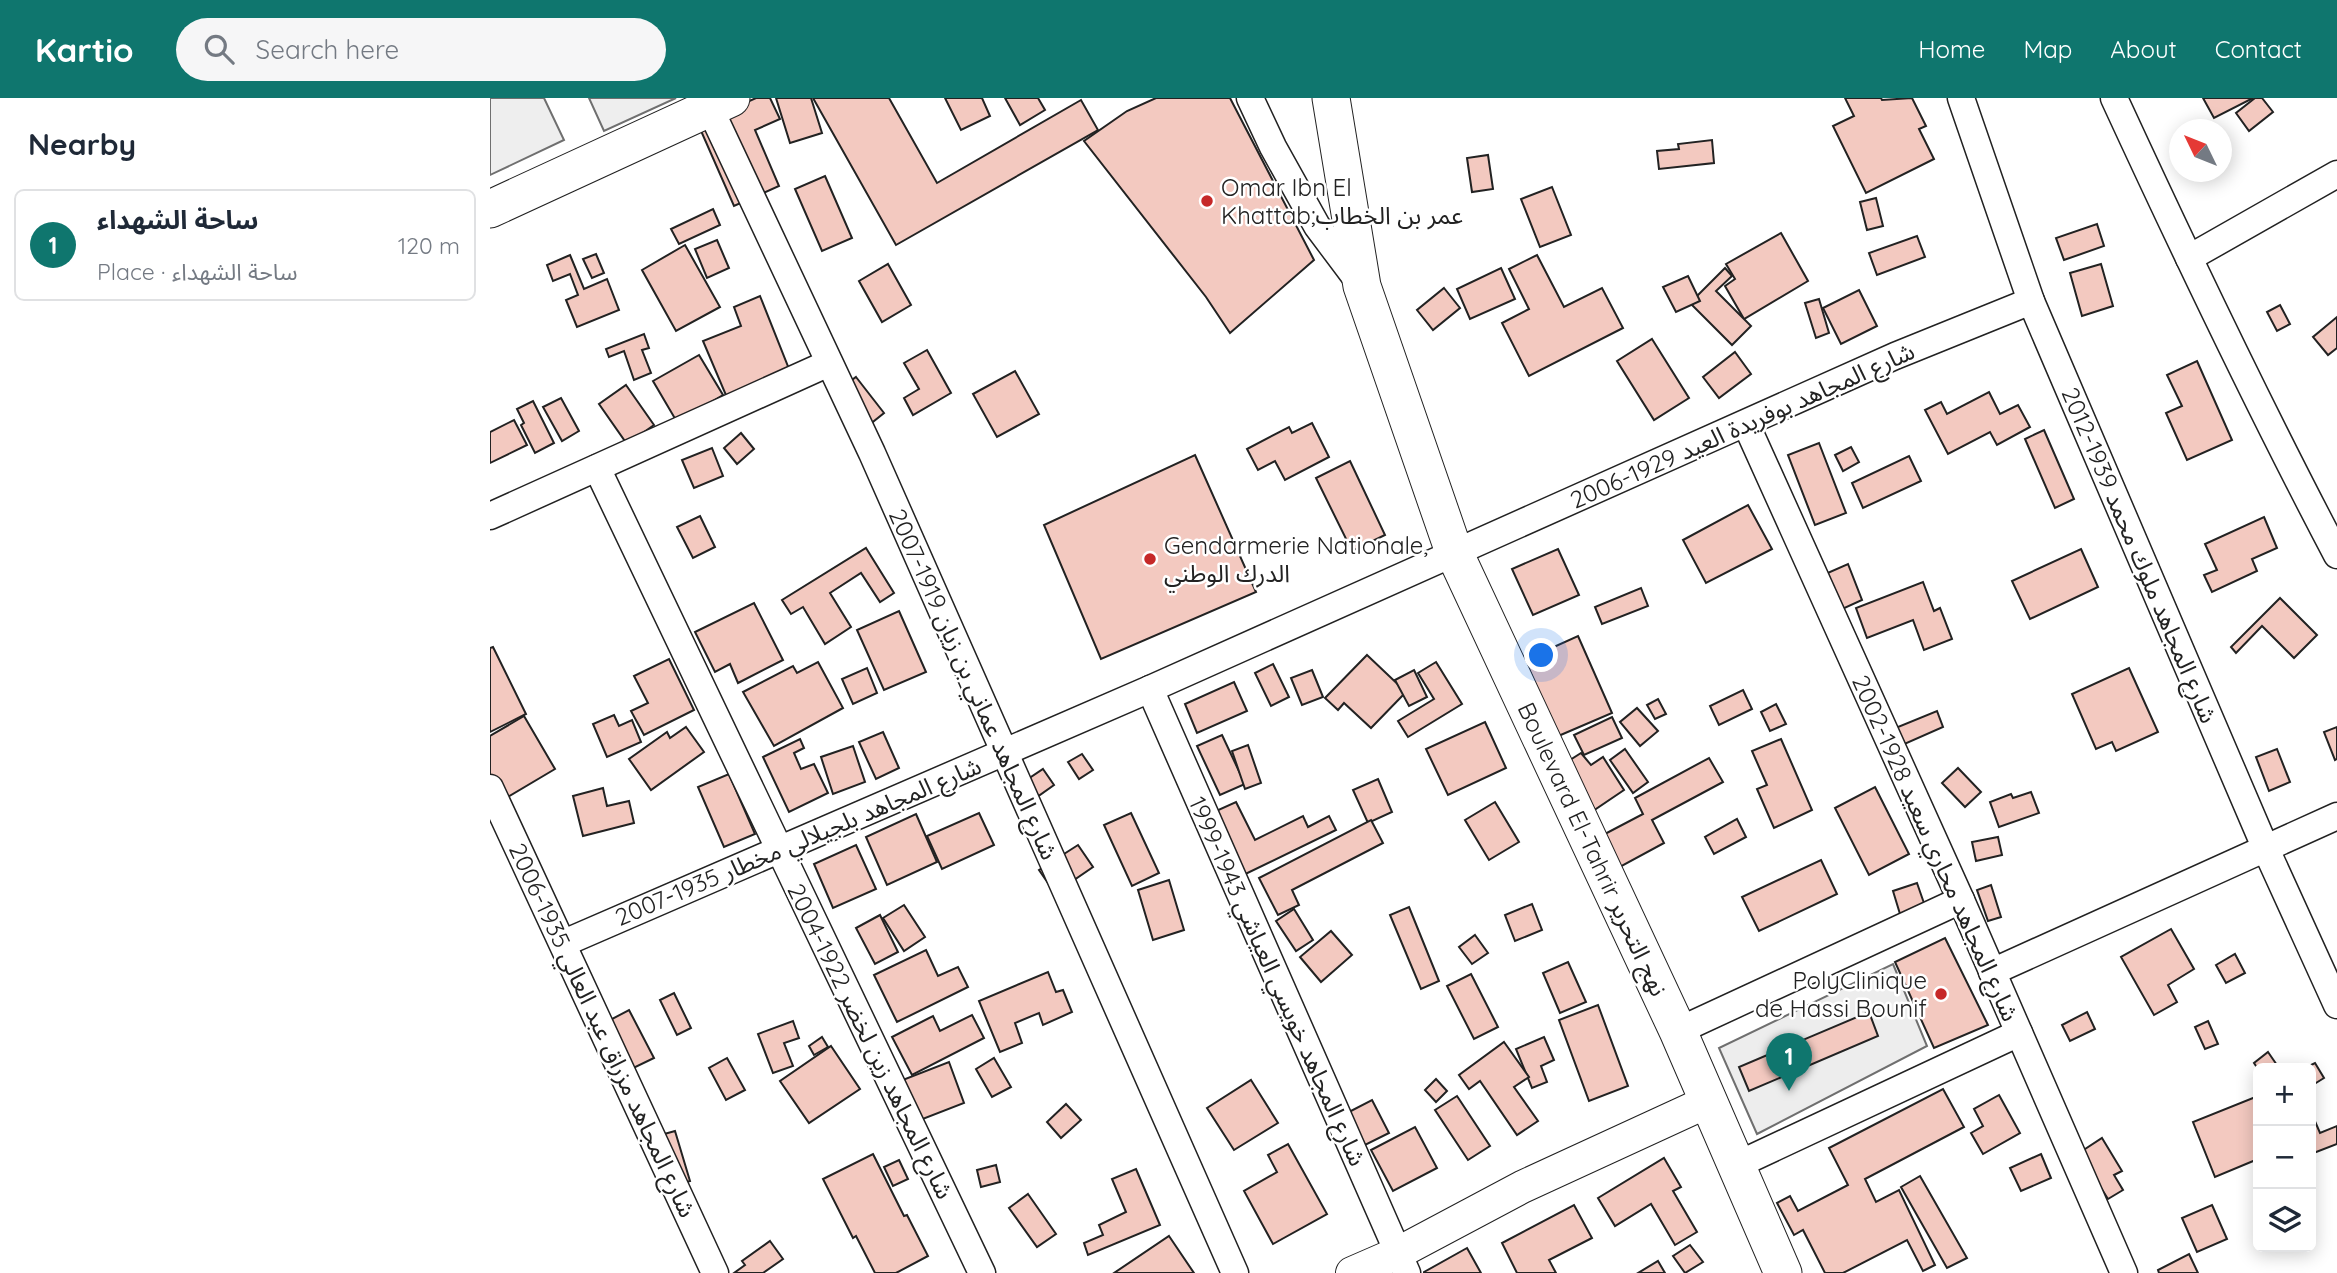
<!DOCTYPE html>
<meta charset="utf-8">
<style>
body{margin:0;font-family:Quicksand,"Noto Sans Arabic",sans-serif;background:#f6f6f7;color:#1f2937}
.controls{position:absolute;right:21px;bottom:21px;display:grid;overflow:hidden;border-radius:10px;box-shadow:0 4px 18px #0003}
.controls button{width:63px;height:63px;display:grid;place-items:center;padding:0;border:0;border-bottom:2px solid #e0e1e3;background:#fff;color:#1f2937;font:35px sans-serif}
.compass{position:absolute;left:1679px;top:21px;width:63px;height:63px;border-radius:50%;background:#fff;box-shadow:0 4px 18px #0003;rotate:313deg}
.you{position:absolute;left:1052px;top:558px;width:24px;height:24px;margin:-18px;border:5px solid #fff;border-radius:50%;background:#1a73e8;box-shadow:0 0 0 10px #1a73e833}
.badge{display:grid;place-items:center;width:46px;height:46px;border-radius:50%;background:#0f766e;color:#fff;font-size:23px;font-weight:700}
.pin{position:absolute;translate:-50% -58px;filter:drop-shadow(0 2px 4px #0008)}
.pin::after{content:'';position:absolute;top:37px;width:24px;height:21px;background:inherit;clip-path:polygon(0 0,100% 0,50% 100%)}
.list{margin:0;padding:0;list-style:none}
h2{display:flex;justify-content:space-between;align-items:center;height:91px;margin:0;padding:0 28px;font-size:30px}
h2 small{font-size:23px;font-weight:400;color:#747a83}
.list li{display:grid;grid-template-columns:46px 1fr auto;gap:21px;align-items:center;box-sizing:border-box;height:112px;margin:0 14px 14px;padding:0 14px;border:2px solid #e0e1e3;border-radius:10px}
.list b{display:block;font-size:26px;white-space:nowrap}
.list p{margin:0;font-size:23px;white-space:nowrap;color:#747a83}
.list em{font-size:23px;font-style:normal;color:#747a83}
.icon{flex:none;width:38px;height:38px;fill:none;stroke:currentColor;stroke-width:2;stroke-linecap:round;stroke-linejoin:round}
.map{position:relative;flex:none;width:1847px;height:1175px;overflow:hidden}
header{display:flex;align-items:center;gap:42px;box-sizing:border-box;height:98px;padding:0 35px;background:#0f766e;color:#fff}
header strong{font-size:33px}
nav{display:flex;gap:38px;margin-inline-start:auto;font-size:24px}
.search{width:490px;height:63px;background:#f6f6f7;display:flex;align-items:center;gap:18px;box-sizing:border-box;padding:0 24px;border-radius:38px;color:#747a83;font-size:26px}
main{display:flex}
aside{flex:1;background:#fff}
.map>svg:first-child{display:block}
.green{fill:#eee;stroke:#6f6f6f;stroke-width:2}
.parking{fill:#ededed;stroke:#6f6f6f;stroke-width:2}
.building{fill:#f3c9c0;stroke:#222;stroke-width:2}
.lines{fill:none;stroke-linecap:round;stroke-linejoin:round}
.minor-casing{stroke:#222;stroke-width:29}
.tertiary-casing{stroke:#222;stroke-width:34}
.secondary-casing{stroke:#222;stroke-width:39}
.minor{stroke:#fff;stroke-width:26}
.tertiary{stroke:#fff;stroke-width:32}
.secondary{stroke:#fff;stroke-width:37}
.poi-dot{fill:#c62828;stroke:#fff;stroke-width:2.5}
.labels{text-anchor:middle;dominant-baseline:central;stroke-width:5;stroke-linejoin:round;paint-order:stroke}
.poi-label{font-size:24px;fill:#222;stroke:#fff;text-anchor:start}
.street-label{font-size:24px;fill:#222;stroke:#fff}
</style>
<header>
<strong>Kartio</strong>
<div class="search"><svg class="icon" aria-label="search" viewBox="0 0 24 24"><circle cx="10" cy="10" r="6"/><path d="M15 15l6 6"/></svg>Search here</div>
<nav><a>Home</a><a>Map</a><a>About</a><a>Contact</a></nav>
</header>
<main>
<aside>
<h2>Nearby<small></small></h2>
<ul class="list">
<li><span class="badge">1</span><div><b>ساحة الشهداء</b><p>Place · ساحة الشهداء</p></div><em>120 m</em></li>
</ul>
</aside>
<div class="map">
<svg width="1847" height="1175" viewBox="0 0 1847 1175">
<rect width="100%" height="100%" fill="#fff"/>
<g class="green">
<polygon points="0,0 54,0 74,42 0,77"/>
<polygon points="99,0 186,0 114,33"/>
</g>
<polygon class="parking" points="1403,866 1437,948 1267,1036 1229,950"/>
<g class="building">
<polygon points="266,0 280,0 290,21 265,32 289,88 244,108 208,26"/>
<polygon points="286,0 321,0 332,35 300,45"/>
<polygon points="323,0 399,0 447,85 591,2 608,32 406,147"/>
<polygon points="455,0 492,0 500,18 471,32"/>
<polygon points="515,0 548,0 555,12 530,27"/>
<polygon points="666,0 740,0 824,162 740,235 716,199 594,43 637,13"/>
<polygon points="1355,0 1391,0 1392,2 1422,0 1436,28 1429,31 1444,61 1376,95 1343,28 1364,18"/>
<polygon points="1713,0 1763,0 1724,20"/>
<polygon points="1765,0 1772,0 1783,14 1759,33 1746,15"/>
<polygon points="1222,42 1224,65 1169,71 1167,53 1189,51 1188,46"/>
<polygon points="998,57 1003,91 982,94 977,60"/>
<polygon points="335,78 362,140 332,153 305,91"/>
<polygon points="1062,89 1081,137 1050,149 1031,101"/>
<polygon points="1386,100 1393,128 1377,132 1370,104"/>
<polygon points="223,111 230,127 189,146 181,131"/>
<polygon points="1607,126 1614,148 1574,162 1566,140"/>
<polygon points="1291,135 1318,183 1254,221 1235,188 1245,181 1236,166"/>
<polygon points="1427,138 1435,159 1387,177 1379,155"/>
<polygon points="227,142 239,170 217,180 205,151"/>
<polygon points="195,147 230,209 186,233 152,172"/>
<polygon points="106,156 114,175 102,180 93,161"/>
<polygon points="80,157 94,191 117,181 129,212 87,229 76,202 88,197 80,176 63,183 57,167"/>
<polygon points="1047,157 1074,209 1112,190 1133,230 1039,278 1012,225 1039,211 1019,171"/>
<polygon points="398,166 421,207 392,224 369,183"/>
<polygon points="1611,166 1623,208 1592,218 1580,175"/>
<polygon points="1011,170 1025,201 980,221 967,191"/>
<polygon points="1235,170 1242,178 1226,193 1261,228 1242,247 1200,205"/>
<polygon points="1198,178 1210,203 1186,214 1173,189"/>
<polygon points="954,190 970,210 943,232 927,212"/>
<polygon points="1369,192 1387,228 1351,246 1333,210"/>
<polygon points="270,198 301,276 238,302 213,243 251,228 244,209"/>
<polygon points="1329,201 1339,235 1326,240 1315,205"/>
<polygon points="1790,207 1800,226 1787,233 1777,214"/>
<polygon points="1847,219 1847,250 1838,257 1823,239"/>
<polygon points="154,236 159,250 152,252 161,275 144,282 134,253 119,259 116,251"/>
<polygon points="1162,241 1199,300 1164,322 1127,263"/>
<polygon points="437,252 461,295 423,317 414,300 429,291 414,265"/>
<polygon points="1245,254 1261,276 1229,300 1213,279"/>
<polygon points="209,257 233,297 187,324 163,283"/>
<polygon points="1707,263 1742,342 1697,362 1676,315 1692,308 1677,277"/>
<polygon points="525,273 549,316 507,339 483,296"/>
<polygon points="366,279 394,315 379,327 351,290"/>
<polygon points="136,287 164,327 137,346 109,306"/>
<polygon points="1499,294 1510,316 1528,307 1540,329 1507,347 1500,334 1458,356 1435,312 1451,304 1457,316"/>
<polygon points="71,300 89,333 72,343 53,309"/>
<polygon points="43,303 64,345 45,355 31,327 34,325 27,311"/>
<polygon points="24,322 37,347 0,365 0,334"/>
<polygon points="822,325 839,359 795,382 785,363 768,372 757,351 799,329 802,335"/>
<polygon points="1554,332 1584,401 1565,410 1535,341"/>
<polygon points="251,335 264,351 247,366 234,350"/>
<polygon points="1329,345 1356,415 1325,427 1298,357"/>
<polygon points="1361,349 1369,364 1353,373 1345,357"/>
<polygon points="222,350 233,378 204,390 192,362"/>
<polygon points="705,357 766,494 611,561 554,427"/>
<polygon points="1419,358 1431,383 1373,410 1362,385"/>
<polygon points="860,363 895,437 862,453 826,380"/>
<polygon points="1258,407 1282,451 1216,485 1193,442"/>
<polygon points="210,418 225,449 203,460 187,429"/>
<polygon points="1774,419 1787,450 1762,461 1767,473 1722,494 1714,477 1727,472 1715,446"/>
<polygon points="376,450 404,495 390,504 371,475 340,495 361,529 335,546 313,509 301,516 292,502"/>
<polygon points="1068,451 1089,497 1043,517 1022,471"/>
<polygon points="1591,451 1608,489 1540,521 1522,483"/>
<polygon points="1358,466 1372,502 1348,513 1333,477"/>
<polygon points="1433,484 1444,513 1450,510 1462,541 1434,552 1423,522 1377,540 1366,510"/>
<polygon points="1151,490 1158,508 1112,526 1105,509"/>
<polygon points="1790,500 1827,537 1804,560 1772,528 1746,555 1741,549"/>
<polygon points="264,505 293,562 248,585 240,566 225,574 205,534"/>
<polygon points="409,513 436,574 394,592 367,532"/>
<polygon points="1088,538 1122,615 1059,642 1052,602 1035,562"/>
<polygon points="3,549 36,616 0,634 0,550"/>
<polygon points="877,557 916,594 881,630 854,605 848,612 835,600"/>
<polygon points="179,561 204,612 154,637 141,613 158,605 144,578"/>
<polygon points="328,564 353,610 284,648 253,594 303,568 307,575"/>
<polygon points="946,564 972,606 918,639 908,623 944,601 928,575"/>
<polygon points="783,566 799,599 781,608 765,575"/>
<polygon points="377,570 387,595 363,606 352,581"/>
<polygon points="1639,570 1668,634 1626,653 1622,644 1606,651 1582,596"/>
<polygon points="822,572 833,599 812,607 801,580"/>
<polygon points="924,572 937,599 919,608 905,582"/>
<polygon points="744,584 757,613 707,635 695,606"/>
<polygon points="1253,592 1262,611 1229,627 1220,608"/>
<polygon points="1168,601 1176,616 1165,621 1157,607"/>
<polygon points="1286,606 1296,626 1280,633 1271,614"/>
<polygon points="1147,610 1168,633 1150,648 1130,624"/>
<polygon points="1447,613 1453,629 1410,648 1403,631"/>
<polygon points="124,617 129,628 142,622 151,644 117,659 103,626"/>
<polygon points="34,618 65,671 11,703 0,685 0,638"/>
<polygon points="1122,619 1132,640 1094,657 1084,637"/>
<polygon points="995,624 1016,670 958,697 936,651"/>
<polygon points="196,629 214,654 161,692 139,661 177,634 180,640"/>
<polygon points="1847,629 1847,661 1845,662 1834,634"/>
<polygon points="393,634 409,670 386,681 369,644"/>
<polygon points="732,637 755,686 730,697 707,648"/>
<polygon points="310,641 314,650 304,655 311,671 324,666 338,695 299,714 273,659"/>
<polygon points="1291,641 1322,712 1284,730 1267,691 1277,687 1262,653"/>
<polygon points="758,647 771,685 755,691 742,653"/>
<polygon points="363,648 375,684 343,696 331,659"/>
<polygon points="1135,651 1158,684 1143,695 1120,662"/>
<polygon points="1787,651 1800,684 1779,693 1766,659"/>
<polygon points="1091,655 1101,667 1113,659 1134,692 1094,719 1069,669"/>
<polygon points="592,656 603,672 589,681 578,664"/>
<polygon points="1219,660 1233,684 1162,722 1174,745 1128,770 1111,738 1153,716 1145,700"/>
<polygon points="1468,670 1491,694 1475,709 1452,685"/>
<polygon points="553,671 564,687 547,699 535,683"/>
<polygon points="239,676 265,736 234,749 208,689"/>
<polygon points="888,681 902,714 878,725 863,692"/>
<polygon points="1385,689 1419,756 1379,777 1345,710"/>
<polygon points="113,690 117,708 139,703 144,725 93,738 83,698"/>
<polygon points="1541,694 1549,715 1509,729 1500,704 1521,696 1523,700"/>
<polygon points="746,704 765,742 813,718 818,729 839,718 846,732 745,781 726,713"/>
<polygon points="1005,704 1029,744 999,762 975,722"/>
<polygon points="489,715 504,747 452,771 437,738"/>
<polygon points="641,715 669,775 642,788 614,727"/>
<polygon points="426,716 447,764 397,787 376,739"/>
<polygon points="1247,721 1256,739 1224,756 1215,739"/>
<polygon points="881,722 893,745 802,792 809,807 788,817 769,780"/>
<polygon points="1508,739 1512,757 1486,763 1482,744"/>
<polygon points="366,747 386,791 343,810 324,766"/>
<polygon points="588,747 603,769 565,795 549,772"/>
<polygon points="1331,762 1347,796 1269,833 1252,799"/>
<polygon points="679,782 694,832 663,842 648,792"/>
<polygon points="1427,785 1435,808 1410,816 1403,793"/>
<polygon points="1501,787 1511,819 1498,823 1487,792"/>
<polygon points="1042,806 1052,832 1025,843 1015,817"/>
<polygon points="414,807 435,839 414,853 393,820"/>
<polygon points="919,809 949,883 931,891 900,817"/>
<polygon points="804,811 823,842 806,853 786,823"/>
<polygon points="390,817 408,854 385,866 366,830"/>
<polygon points="1681,831 1704,871 1678,887 1687,904 1664,917 1631,859"/>
<polygon points="841,833 862,857 831,884 810,859"/>
<polygon points="985,837 998,855 982,866 969,849"/>
<polygon points="1455,840 1498,927 1444,950 1405,864"/>
<polygon points="436,852 448,878 468,869 478,889 407,924 384,877"/>
<polygon points="1745,856 1755,875 1736,885 1726,867"/>
<polygon points="1078,864 1096,904 1070,915 1053,875"/>
<polygon points="558,874 566,894 573,892 582,914 553,927 549,915 525,925 532,945 510,954 489,903"/>
<polygon points="981,876 1008,929 984,941 957,888"/>
<polygon points="184,895 201,930 187,937 170,902"/>
<polygon points="1108,907 1138,988 1099,1003 1069,922"/>
<polygon points="139,912 164,960 131,976 107,929"/>
<polygon points="1379,914 1388,938 1259,993 1249,969"/>
<polygon points="1597,914 1605,931 1580,943 1572,927"/>
<polygon points="482,917 494,940 422,977 402,939 443,918 450,933"/>
<polygon points="303,923 309,940 294,945 303,968 283,975 268,936"/>
<polygon points="1718,923 1728,946 1715,951 1705,929"/>
<polygon points="332,939 338,949 324,957 319,948"/>
<polygon points="1054,939 1064,962 1051,968 1057,984 1042,990 1026,951"/>
<polygon points="1014,944 1039,979 1024,989 1048,1023 1027,1037 990,983 979,991 969,977"/>
<polygon points="341,948 370,991 319,1025 290,983"/>
<polygon points="1778,954 1789,970 1768,971 1764,965"/>
<polygon points="237,960 255,992 236,1002 219,970"/>
<polygon points="504,960 521,989 502,999 486,971"/>
<polygon points="459,964 474,1005 425,1024 410,983"/>
<polygon points="1825,965 1834,980 1821,988 1821,970 1815,970"/>
<polygon points="946,981 957,993 946,1004 935,992"/>
<polygon points="761,982 788,1025 744,1052 717,1010"/>
<polygon points="1453,991 1474,1029 1375,1081 1386,1104 1409,1092 1445,1167 1433,1173 1417,1142 1353,1175 1335,1175 1313,1132 1304,1137 1287,1105 1300,1098 1308,1113 1358,1087 1339,1050"/>
<polygon points="1509,997 1530,1035 1493,1056 1481,1035 1493,1028 1484,1011"/>
<polygon points="967,998 1000,1048 978,1062 945,1012"/>
<polygon points="1768,998 1768,1061 1725,1079 1703,1024"/>
<polygon points="882,1002 899,1035 871,1049 855,1016"/>
<polygon points="576,1006 591,1022 571,1040 557,1024"/>
<polygon points="1821,1014 1830,1035 1847,1028 1847,1046 1821,1056"/>
<polygon points="925,1029 947,1070 903,1093 881,1052"/>
<polygon points="185,1033 200,1083 174,1090 160,1040"/>
<polygon points="1612,1040 1632,1073 1624,1077 1633,1092 1618,1101 1589,1055"/>
<polygon points="798,1046 837,1116 783,1146 754,1093 787,1074 778,1057"/>
<polygon points="383,1056 414,1118 417,1117 438,1158 406,1175 385,1175 366,1138 363,1140 333,1081"/>
<polygon points="1551,1056 1561,1080 1531,1093 1520,1070"/>
<polygon points="1174,1060 1191,1089 1183,1093 1207,1134 1185,1147 1161,1106 1125,1128 1108,1100"/>
<polygon points="409,1062 418,1081 403,1088 394,1069"/>
<polygon points="506,1067 510,1084 491,1089 487,1072"/>
<polygon points="646,1071 670,1127 598,1157 594,1145 613,1137 609,1127 636,1114 622,1081"/>
<polygon points="1430,1078 1477,1160 1457,1170 1411,1089"/>
<polygon points="538,1096 566,1136 547,1149 519,1110"/>
<polygon points="1084,1107 1102,1140 1059,1162 1066,1175 1027,1175 1012,1145"/>
<polygon points="1722,1107 1737,1141 1707,1154 1692,1120"/>
<polygon points="679,1138 704,1175 624,1175"/>
<polygon points="280,1143 293,1161 273,1175 244,1175 255,1167 252,1163"/>
<polygon points="1200,1147 1213,1164 1195,1175 1183,1158"/>
<polygon points="977,1150 991,1175 934,1175 934,1174"/>
<polygon points="1699,1156 1708,1175 1669,1175 1668,1172"/>
<polygon points="1168,1163 1175,1175 1148,1175"/>
</g>
<g class="lines">
<g class="minor-casing">
<g id="minor">
<polyline points="215,0 382,355 745,1175"/>
<polyline points="760,0 783,49 827,128 869,184"/>
<polyline points="1471,0 1541,203 1775,749 1847,907"/>
<path d="M1624 0C1695 154 1768 307 1847 457"/>
<polyline points="1699,160 1847,76"/>
<polyline points="1256,326 1471,802 1634,1175"/>
<polyline points="107,370 492,1175"/>
<polyline points="0,418 339,265"/>
<polyline points="660,591 917,1175"/>
<polyline points="0,690 225,1175"/>
<polyline points="74,845 660,591 1405,258 1541,203"/>
<polyline points="1502,874 1847,718"/>
<polyline points="1188,933 1471,802"/>
<polyline points="1247,1067 1529,935"/>
</g>
</g>
<g class="tertiary-casing">
<polyline id="tertiary" points="862,1175 908,1155 1032,1089 1219,1003"/>
</g>
<g class="secondary-casing">
<g id="secondary">
<polyline points="841,0 872,188 964,454 1188,933 1293,1175"/>
<polyline points="0,111 241,0"/>
</g>
</g>
<use href="#minor" class="minor"/>
<use href="#tertiary" class="tertiary"/>
<use href="#secondary" class="secondary"/>
</g>
<g class="poi-dot">
<circle cx="717" cy="103" r="7"/>
<circle cx="660" cy="461" r="7"/>
<circle cx="1451" cy="896" r="7"/>
</g>
<g class="labels">
<g class="poi-label">
<text x="731" y="89">Omar Ibn El<tspan x="731" dy="28">Khattab;عمر بن الخطاب</tspan></text>
<text x="674" y="447">Gendarmerie Nationale,<tspan x="674" dy="28">الدرك الوطني</tspan></text>
<text x="1437" y="882" text-anchor="end">PolyClinique<tspan x="1437" dy="28">de Hassi Bounif</tspan></text>
</g>
<g class="street-label">
<text transform="translate(1252 327) rotate(-24)">شارع المجاهد بوفريدة العيد 1929-2006</text>
<text transform="translate(1650 457) rotate(67)">شارع المجاهد ملوك محمد 1939-2012</text>
<text transform="translate(484 586) rotate(66)">شارع المجاهد عماني بن زيان 1919-2007</text>
<text transform="translate(308 743) rotate(-23)">شارع المجاهد بلجيلالي مخطار 1935-2007</text>
<text transform="translate(1446 750) rotate(66)">شارع المجاهد محاري سعيد 1928-2002</text>
<text transform="translate(1103 751) rotate(65)">Boulevard El-Tahrir نهج التحرير</text>
<text transform="translate(788 883) rotate(66)">شارع المجاهد خويسي العياشي 1943-1999</text>
<text transform="translate(113 932) rotate(65)">شارع المجاهد مزراق عبد العالي 1935-2006</text>
<text transform="translate(381 943) rotate(64)">شارع المجاهد زين لخضر 1922-2004</text>
</g>
</g>
</svg>
<div class="controls">
<button>+</button>
<button>−</button>
<button><svg class="icon" aria-label="layers" viewBox="0 0 24 24"><path d="M12 4l9 5-9 5-9-5zM3 14l9 5 9-5"/></svg></button>
</div>
<svg class="compass" viewBox="-18 -18 36 36"><path d="M0-13l5 13h-10z" fill="#e53935"/><path d="M0 13l5-13h-10z" fill="#747a83"/></svg>
<div class="you"></div>
<div class="pin badge" style="left:1299px;top:993px">1</div>
</div>
</main>
